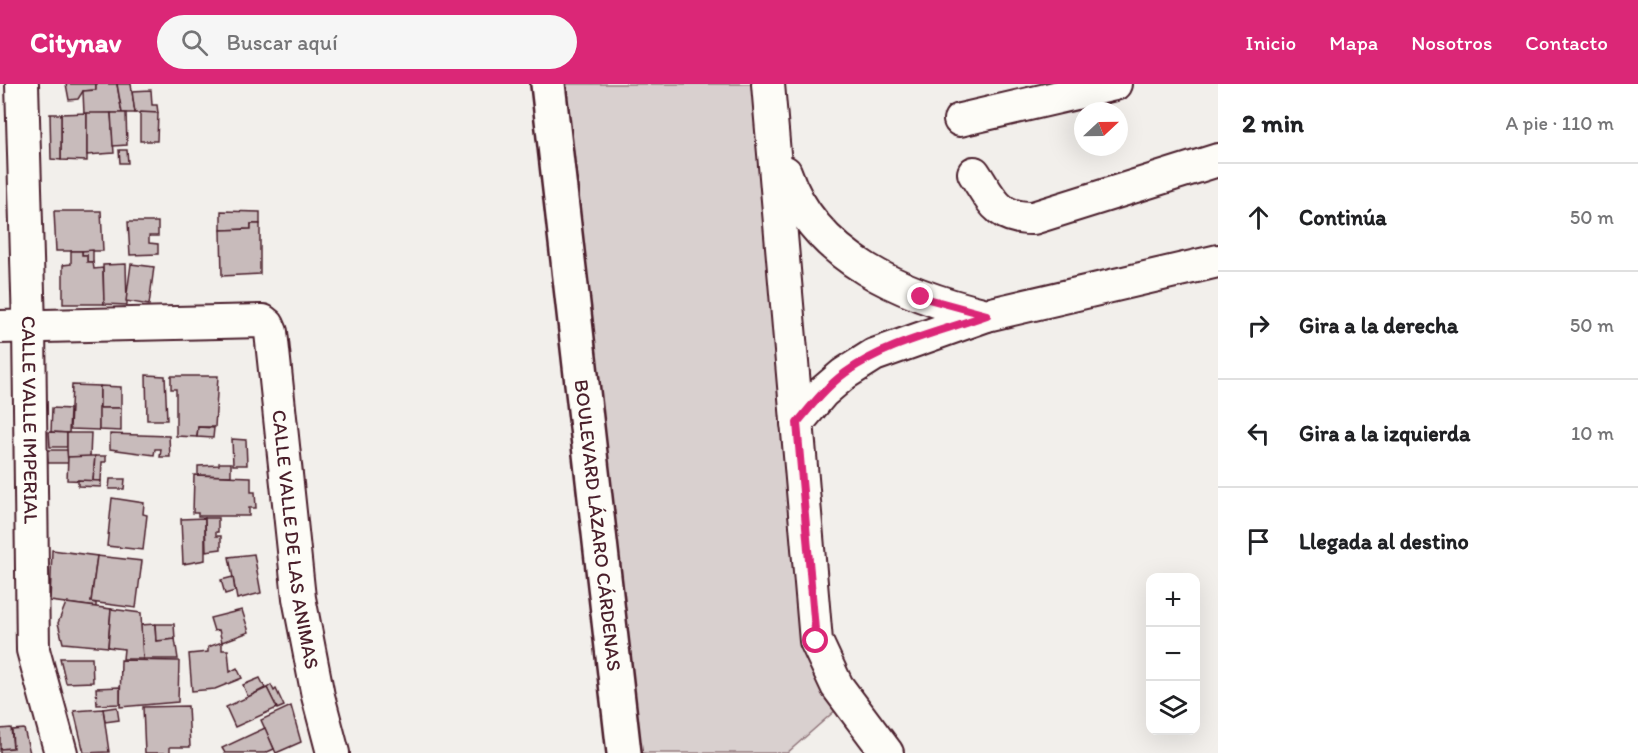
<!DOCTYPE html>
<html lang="es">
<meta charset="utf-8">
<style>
body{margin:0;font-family:Itim,sans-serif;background:#f6f6f6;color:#202124}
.controls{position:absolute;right:18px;bottom:18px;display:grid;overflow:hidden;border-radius:12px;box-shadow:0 6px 24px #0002}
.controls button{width:54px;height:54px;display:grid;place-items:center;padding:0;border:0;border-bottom:2px solid #e0e0e0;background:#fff;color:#202124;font:30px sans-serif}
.compass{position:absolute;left:1074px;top:18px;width:54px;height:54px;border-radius:50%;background:#fff;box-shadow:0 6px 24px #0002;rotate:68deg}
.stop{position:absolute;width:18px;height:18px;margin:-14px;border:4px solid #db2777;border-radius:50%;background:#fff}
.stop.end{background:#db2777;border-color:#fff;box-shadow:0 2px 6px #0008}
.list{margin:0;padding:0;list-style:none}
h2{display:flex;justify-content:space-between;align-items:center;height:78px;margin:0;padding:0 24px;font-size:26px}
h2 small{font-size:20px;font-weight:400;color:#757577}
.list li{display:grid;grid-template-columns:39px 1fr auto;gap:18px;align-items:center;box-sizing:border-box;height:108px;padding:0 24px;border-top:2px solid #e0e0e0}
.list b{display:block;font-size:22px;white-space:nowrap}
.list em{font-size:20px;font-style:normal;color:#757577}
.icon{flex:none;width:33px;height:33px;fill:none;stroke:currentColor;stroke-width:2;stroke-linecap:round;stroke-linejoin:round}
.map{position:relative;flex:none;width:1218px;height:669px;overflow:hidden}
header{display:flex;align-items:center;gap:36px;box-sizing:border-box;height:84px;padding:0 30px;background:#db2777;color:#fff}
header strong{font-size:28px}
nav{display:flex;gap:33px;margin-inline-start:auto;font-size:21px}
.search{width:420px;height:54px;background:#f6f6f6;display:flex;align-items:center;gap:15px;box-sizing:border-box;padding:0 21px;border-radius:33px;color:#757577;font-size:22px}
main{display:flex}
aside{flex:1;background:#fff}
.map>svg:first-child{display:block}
.green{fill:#d9d0cf;stroke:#92787d;stroke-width:1.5}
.building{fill:#c8bbbb;stroke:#4a1f2b;stroke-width:1.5}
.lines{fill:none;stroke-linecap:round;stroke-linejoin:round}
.minor-casing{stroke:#4a1f2b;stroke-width:36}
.highway-casing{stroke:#4a1f2b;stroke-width:38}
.minor{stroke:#fdfcf7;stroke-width:32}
.highway{stroke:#fdfcf7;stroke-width:33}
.route{stroke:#db2777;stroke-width:8}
.labels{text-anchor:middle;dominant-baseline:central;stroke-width:6;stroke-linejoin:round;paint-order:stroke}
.street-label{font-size:20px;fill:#4a1f2b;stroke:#fdfcf7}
</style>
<header>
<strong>Citynav</strong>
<div class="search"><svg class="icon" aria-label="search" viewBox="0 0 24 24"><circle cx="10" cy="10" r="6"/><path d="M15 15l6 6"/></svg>Buscar aquí</div>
<nav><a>Inicio</a><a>Mapa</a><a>Nosotros</a><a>Contacto</a></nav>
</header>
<main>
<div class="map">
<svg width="1218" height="669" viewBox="0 0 1218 669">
<rect width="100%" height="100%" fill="#f2efeb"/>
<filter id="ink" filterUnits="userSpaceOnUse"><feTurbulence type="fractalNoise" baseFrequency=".0167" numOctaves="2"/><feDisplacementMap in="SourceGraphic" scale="12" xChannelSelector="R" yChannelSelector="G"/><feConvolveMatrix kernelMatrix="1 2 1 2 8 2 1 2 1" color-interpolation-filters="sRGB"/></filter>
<g filter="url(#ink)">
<polygon class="green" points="551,0 770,0 815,529 846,617 787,669 629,669"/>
<g class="building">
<polygon points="66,0 96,0 96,6 83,7 78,15 69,16"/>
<polygon points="96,0 117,0 122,29 84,30 83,7 96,6"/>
<polygon points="117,0 131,0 135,29 122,29"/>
<polygon points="151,6 152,21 157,21 158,29 135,29 132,7"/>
<polygon points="140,28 158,29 157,57 140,57"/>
<polygon points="87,29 87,77 61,76 61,30"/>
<polygon points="87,29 111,29 114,69 87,71"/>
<polygon points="111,29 126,29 127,61 113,62"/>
<polygon points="50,30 61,30 61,76 51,75"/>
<polygon points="119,66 127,66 128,79 120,79"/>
<polygon points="54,127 101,127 103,167 56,167"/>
<polygon points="221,127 260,128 260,140 251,140 251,145 221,146"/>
<polygon points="128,138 158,138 158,152 149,152 149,159 158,160 158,170 130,171"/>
<polygon points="251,140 260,140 260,190 222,192 221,146 251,145"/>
<polygon points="93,166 93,178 87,178 87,171 82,171 82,167"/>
<polygon points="71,167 82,167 82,171 87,171 87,178 93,178 94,185 103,184 104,220 63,220 63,181 71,180"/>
<polygon points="126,180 127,221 104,220 103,181"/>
<polygon points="131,180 154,183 149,221 126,217"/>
<polygon points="146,291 165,292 167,336 147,336"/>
<polygon points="171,292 218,292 215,343 198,343 197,353 176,352 176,305 171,305"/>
<polygon points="72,301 100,302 99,346 70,345"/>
<polygon points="100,302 121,303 121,324 100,324"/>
<polygon points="52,324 70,325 69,349 51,348"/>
<polygon points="99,324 121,324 121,347 99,346"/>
<polygon points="198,343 214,344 213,354 197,353"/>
<polygon points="49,348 67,349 67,363 50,363"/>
<polygon points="67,349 91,349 90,374 67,373"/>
<polygon points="110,350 169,352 170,373 160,373 161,365 155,365 154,371 110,365"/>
<polygon points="232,355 246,356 247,381 233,381"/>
<polygon points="47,366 67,366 68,379 48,379"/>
<polygon points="90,372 95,372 93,397 67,396 68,373"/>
<polygon points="95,372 106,372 106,378 102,378 101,397 93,397"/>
<polygon points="219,379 231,379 231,392 198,391 198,382 219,381"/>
<polygon points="194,391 251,393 251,408 255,408 256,424 249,424 249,432 198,432 198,429 193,429"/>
<polygon points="110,395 125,395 124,405 109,405"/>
<polygon points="78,396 101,397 101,403 78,402"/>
<polygon points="112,414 144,419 143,430 147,431 143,466 107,462"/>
<polygon points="205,434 205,476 183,480 181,435"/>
<polygon points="205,434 218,434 218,448 216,448 216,452 221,452 221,465 206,467"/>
<polygon points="52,466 97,472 91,518 96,519 96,523 50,517"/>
<polygon points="254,470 261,509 237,515 229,473"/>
<polygon points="97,472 142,477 136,524 91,518"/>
<polygon points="233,493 235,507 225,510 221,496"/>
<polygon points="66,519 111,525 108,563 63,559 58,539"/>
<polygon points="111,525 141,529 143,575 123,575 124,565 108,563"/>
<polygon points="242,526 249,548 222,558 219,546 214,547 210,534"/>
<polygon points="155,540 156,557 175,555 178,575 143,575 141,541"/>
<polygon points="155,540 174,540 175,555 156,557"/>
<polygon points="222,558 222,566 228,566 230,588 237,584 242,594 215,605 192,607 189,570 208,568 208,563"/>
<polygon points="60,574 92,574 93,598 66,599"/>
<polygon points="121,576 179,577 178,618 120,623"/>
<polygon points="260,594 265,604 248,613 243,601"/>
<polygon points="271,601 274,607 276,605 284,622 277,625 267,604"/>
<polygon points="120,603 120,620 97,621 96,604"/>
<polygon points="267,604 277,624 235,643 226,623"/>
<polygon points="188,622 190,663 170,663 170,669 145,669 143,623"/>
<polygon points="291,622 301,658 276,669 261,636"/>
<polygon points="117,623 119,636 105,638 103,625"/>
<polygon points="103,625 109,668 84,669 74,627"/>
<polygon points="11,644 13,664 0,665 0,645"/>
<polygon points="265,644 274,665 265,669 225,669 222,664"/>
<polygon points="24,645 30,669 0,669 0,665 13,664 12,646"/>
</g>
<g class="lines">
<g class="minor-casing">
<g id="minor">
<path id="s1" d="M22 0 29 243 33 566 61 669"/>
<polyline points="768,0 816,557 837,602 887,669"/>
<polyline points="960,36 1115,0"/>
<path d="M785 88C814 175 905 212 987 231"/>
<path d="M974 89C992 116 997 135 1033 134L1218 76"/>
<path id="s2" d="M0 243 263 237 268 241 271 248 299 514 318 612 333 669"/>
<polyline points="797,339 823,308 844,290 874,271 987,231 1218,177"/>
</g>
</g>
<g class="highway-casing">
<g id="highway">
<path id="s3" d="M548 0 624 669"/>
</g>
</g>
<use href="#minor" class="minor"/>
<use href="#highway" class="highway"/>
</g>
</g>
<g class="lines" filter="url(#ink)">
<path class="route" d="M816 557 797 339C812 321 826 303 845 289 886 259 940 248 987 231L921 213"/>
</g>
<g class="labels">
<g class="street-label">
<text stroke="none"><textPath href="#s1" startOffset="336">CALLE VALLE IMPERIAL</textPath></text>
<text stroke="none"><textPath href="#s3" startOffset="444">BOULEVARD LÁZARO CÁRDENAS</textPath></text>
<text stroke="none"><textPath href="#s2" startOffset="486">CALLE VALLE DE LAS ANIMAS</textPath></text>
</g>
</g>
</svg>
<div class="controls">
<button>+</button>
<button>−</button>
<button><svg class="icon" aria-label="layers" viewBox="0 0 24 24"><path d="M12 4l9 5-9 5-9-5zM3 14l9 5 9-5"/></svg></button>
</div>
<svg class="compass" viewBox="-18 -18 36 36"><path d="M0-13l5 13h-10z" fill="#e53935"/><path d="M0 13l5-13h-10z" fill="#757577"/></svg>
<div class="stop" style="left:816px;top:557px"></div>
<div class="stop end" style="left:921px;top:213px"></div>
</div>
<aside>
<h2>2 min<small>A pie · 110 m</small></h2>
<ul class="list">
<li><svg class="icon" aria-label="ahead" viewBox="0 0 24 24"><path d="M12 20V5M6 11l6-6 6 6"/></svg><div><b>Continúa</b></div><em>50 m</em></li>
<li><svg class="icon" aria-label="right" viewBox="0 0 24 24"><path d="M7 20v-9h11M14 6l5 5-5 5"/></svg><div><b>Gira a la derecha</b></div><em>50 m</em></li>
<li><svg class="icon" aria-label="left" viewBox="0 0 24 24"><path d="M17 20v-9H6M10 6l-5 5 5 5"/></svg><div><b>Gira a la izquierda</b></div><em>10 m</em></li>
<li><svg class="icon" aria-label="arrive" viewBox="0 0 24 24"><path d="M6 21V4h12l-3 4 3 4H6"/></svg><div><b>Llegada al destino</b></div></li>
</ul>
</aside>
</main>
